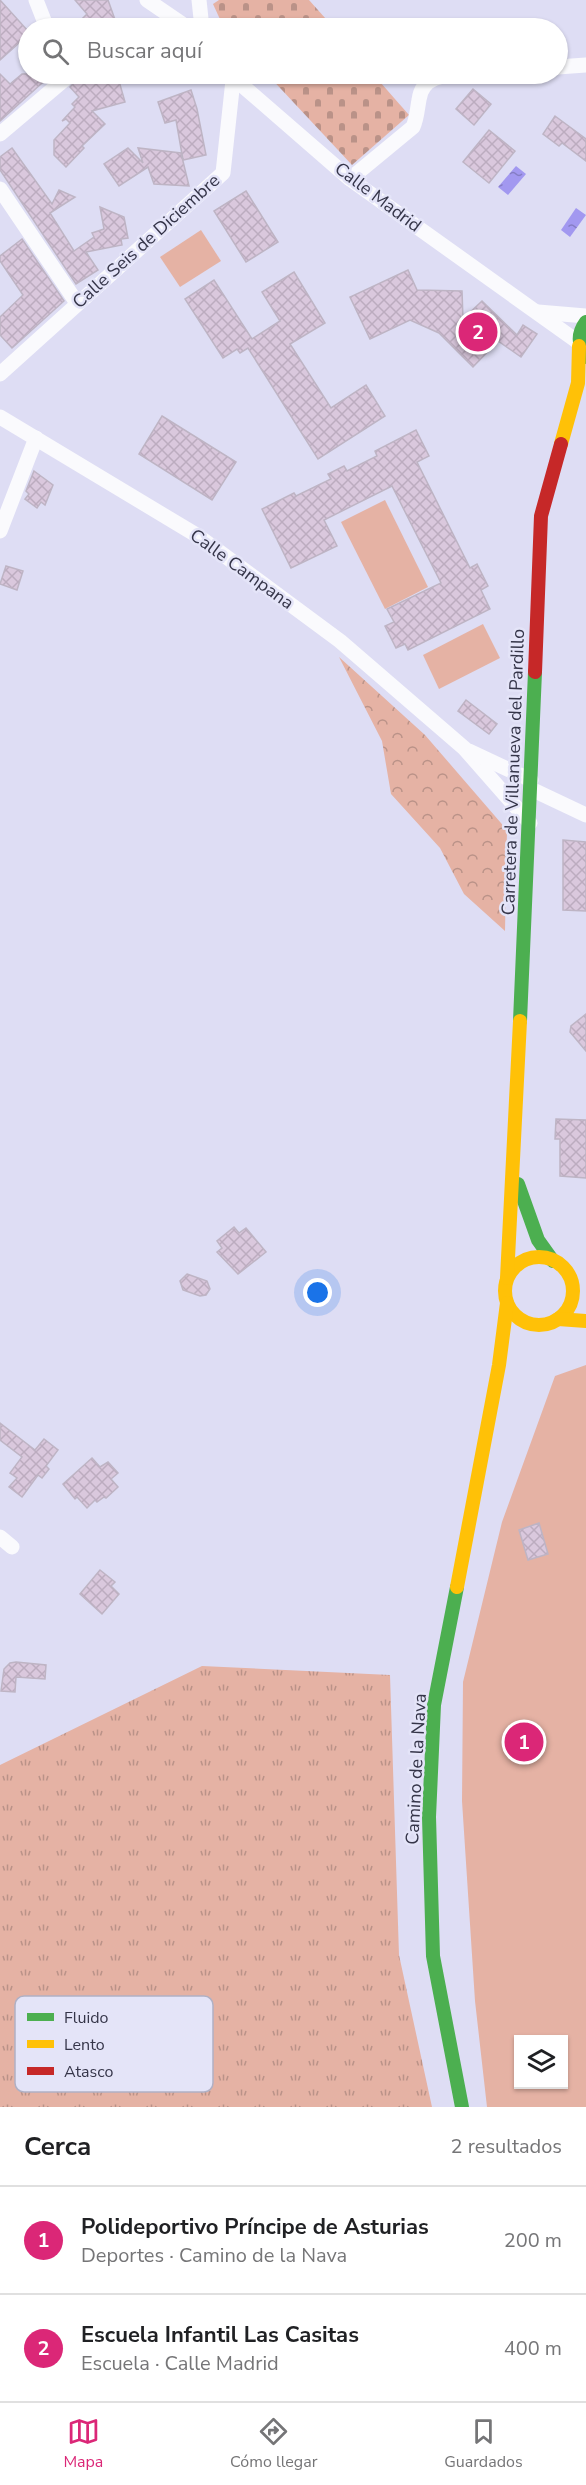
<!DOCTYPE html>
<html lang="es">
<meta charset="utf-8">
<style>
body{margin:0;font-family:"Nunito Sans",sans-serif;background:#f2f2f2;color:#202124}
.controls{position:absolute;right:18px;bottom:18px;display:grid;overflow:hidden;border-radius:0px;box-shadow:0 2px 4px #0004}
.controls button{width:54px;height:54px;display:grid;place-items:center;padding:0;border:0;border-bottom:2px solid #e0e0e0;background:#fff;color:#202124;font:30px sans-serif}
.you{position:absolute;left:318px;top:1293px;width:21px;height:21px;margin:-15px;border:4px solid #fff;border-radius:50%;background:#1a73e8;box-shadow:0 0 0 9px #1a73e833}
.badge{display:grid;place-items:center;width:39px;height:39px;border-radius:50%;background:#db2777;color:#fff;font-size:20px;font-weight:700}
.pin{position:absolute;translate:-50% -50%;border:3px solid #fff;box-shadow:0 2px 6px #0006}
.list{margin:0;padding:0;list-style:none}
h2{display:flex;justify-content:space-between;align-items:center;height:78px;margin:0;padding:0 24px;font-size:26px}
h2 small{font-size:20px;font-weight:400;color:#757577}
.list li{display:grid;grid-template-columns:39px 1fr auto;gap:18px;align-items:center;box-sizing:border-box;height:108px;padding:0 24px;border-top:2px solid #e0e0e0}
.list b{display:block;font-size:22px;white-space:nowrap}
.list p{margin:0;font-size:20px;white-space:nowrap;color:#757577}
.list em{font-size:20px;font-style:normal;color:#757577}
.icon{flex:none;width:33px;height:33px;fill:none;stroke:currentColor;stroke-width:2;stroke-linecap:round;stroke-linejoin:round}
.map{position:relative;flex:none;width:586px;height:2107px;overflow:hidden}
.search{position:absolute;background:#fff;box-shadow:0 2px 4px #0004;left:18px;right:18px;top:18px;height:66px;display:flex;align-items:center;gap:15px;box-sizing:border-box;padding:0 21px;border-radius:33px;color:#757577;font-size:22px}
.sheet{height:294px;background:#fff}
nav{display:flex;justify-content:space-around;align-items:center;box-sizing:border-box;height:84px;border-top:2px solid #e0e0e0;background:#fff;font-size:16px;color:#757577}
nav a{display:grid;justify-items:center;gap:3px}
nav .on{color:#db2777}
.map>svg:first-child{display:block}
.grass{fill:url(#grass-tufts)}
.forest{fill:url(#forest-crowns)}
.cemetery{fill:url(#cemetery-stones)}
.pitch{fill:#e5b2a4;fill-rule:evenodd}
.water{fill:url(#water-ripples)}
.building{fill:url(#building-cross-hatch);stroke:#beb4c4;stroke-width:1.5}
.lines{fill:none;stroke-linecap:round;stroke-linejoin:round}
.street{stroke:#fafafd;stroke-width:15}
.fast{stroke:#4caf50;stroke-width:14}
.slow{stroke:#ffc107;stroke-width:14}
.jam{stroke:#c62828;stroke-width:14}
.labels{text-anchor:middle;dominant-baseline:central;stroke-width:5;stroke-linejoin:round;paint-order:stroke}
.street-label{font-size:18px;fill:#353549;stroke:#e4e4f8}
.key{fill:#e4e4f8;stroke:#b0b0c4;stroke-width:1.5}
.key-label{font-size:16px;fill:#353549}
</style>
<div class="map">
<svg width="586" height="2107" viewBox="0 0 586 2107">
<defs>
<pattern id="grass-tufts" width="24" height="20" patternUnits="userSpaceOnUse" patternTransform="scale(1.5)"><rect width="24" height="20" fill="#e5b2a4"/><path d="M3 7l-1-3M5 7V3M7 7l1-3M15 17l-1-3M17 17v-4M19 17l1-3" fill="none" stroke="#ba9288"/></pattern>
<pattern id="forest-crowns" width="20" height="18" patternUnits="userSpaceOnUse" patternTransform="scale(1.5)"><rect width="20" height="18" fill="#e5b2a4"/><path d="M2 6a3 3 0 1 1 6 0M12 15a3 3 0 1 1 6 0" fill="none" stroke="#ba9288"/></pattern>
<pattern id="cemetery-stones" width="16" height="16" patternUnits="userSpaceOnUse" patternTransform="scale(1.5)"><rect width="16" height="16" fill="#e5b2a4"/><path d="M2 7V4a2 2 0 0 1 4 0v3zM10 15v-3a2 2 0 0 1 4 0v3z" fill="#ba9288"/></pattern>
<pattern id="water-ripples" width="26" height="14" patternUnits="userSpaceOnUse" patternTransform="scale(1.5)"><rect width="26" height="14" fill="#a298f0"/><path d="M2 4q2-2 4 0t4 0M15 11q2-2 4 0t4 0" fill="none" stroke="#857dc4"/></pattern>
<pattern id="building-cross-hatch" width="8" height="8" patternUnits="userSpaceOnUse" patternTransform="scale(1.5)"><rect width="8" height="8" fill="#dac8dd"/><path d="M0 0l8 8M0 8l8-8" fill="none" stroke="#bcacbf"/></pattern>
</defs>
<rect width="100%" height="100%" fill="#deddf4"/>
<polygon class="grass" points="202,1666 390,1675 399,1955 432,2107 0,2107 0,1765"/>
<polygon class="forest" points="339,657 425,735 507,830 505,931 464,894 440,848 391,794 382,741"/>
<g class="cemetery">
<polygon points="219,0 309,0 334,28 224,28 213,4"/>
<polygon points="267,74 373,74 409,115 352,165"/>
</g>
<g class="pitch">
<polygon points="201,230 221,261 180,287 160,257"/>
<polygon points="385,500 428,587 385,609 341,522"/>
<polygon points="483,624 500,658 439,689 423,655"/>
<path d="M586 1365V2107H487L475 2001 462 1801 463 1682 502 1522 555 1376ZM518 2040H564V2084H518Z"/>
</g>
<g class="water">
<polygon points="516,166 526,174 508,195 498,187"/>
<polygon points="576,208 586,215 570,237 561,230"/>
</g>
<g class="building">
<polygon points="0,0 28,31 28,35 0,60"/>
<polygon points="75,0 108,0 118,28 86,28 82,19 87,14"/>
<polygon points="0,74 10,84 22,74 52,74 0,121"/>
<polygon points="83,74 117,74 125,102 92,111 105,124 82,146 84,148 66,167 54,155 54,140 70,123 66,119 62,121 75,107 72,104 79,97 70,87"/>
<polygon points="473,89 491,104 474,125 456,109"/>
<polygon points="191,90 197,109 206,155 183,160 176,120 165,123 158,102"/>
<polygon points="555,116 586,139 586,161 562,143 559,146 543,134"/>
<polygon points="489,130 515,151 489,183 463,162"/>
<polygon points="12,148 52,204 59,190 75,197 50,213 74,251 94,237 92,233 104,229 100,207 124,217 128,238 121,239 122,245 86,252 98,270 76,284 0,170 0,157"/>
<polygon points="128,148 143,163 138,148 181,153 189,186 154,184 148,167 119,186 104,164"/>
<polygon points="246,191 278,242 246,262 214,211"/>
<polygon points="22,239 64,301 12,348 0,335 0,317 23,295 0,261 0,256"/>
<polygon points="408,270 417,290 462,291 463,319 482,301 517,335 523,325 537,334 521,357 498,341 473,367 439,333 410,320 370,339 350,297"/>
<polygon points="294,272 325,323 290,344 331,408 366,385 385,416 318,459 248,348 240,353 237,349 223,358 185,299 214,280 252,339 280,321 262,292"/>
<polygon points="162,416 236,462 212,500 139,454"/>
<polygon points="416,430 429,456 417,462 470,568 477,564 488,586 481,590 490,609 408,650 405,644 396,648 385,626 394,622 387,609 441,583 392,486 324,520 337,546 291,568 262,509 294,493 296,496 331,479 328,474 344,466 347,471 377,456 375,451"/>
<polygon points="34,471 53,485 45,505 41,502 37,508 25,499 29,494 26,491"/>
<polygon points="6,566 23,571 17,590 0,584"/>
<polygon points="466,700 497,724 489,734 458,711"/>
<polygon points="563,840 586,842 586,911 563,910"/>
<polygon points="586,1014 586,1051 570,1032 571,1026"/>
<polygon points="556,1119 586,1120 586,1178 560,1176 560,1139 555,1139"/>
<polygon points="234,1227 239,1233 246,1228 266,1252 238,1274 217,1252 222,1248 217,1241"/>
<polygon points="187,1274 207,1281 210,1289 206,1295 200,1296 183,1290 180,1281"/>
<polygon points="0,1423 35,1450 44,1439 58,1450 46,1466 49,1469 42,1478 38,1475 22,1497 9,1487 17,1478 10,1473 22,1457 0,1440"/>
<polygon points="92,1458 100,1467 108,1462 118,1473 111,1479 118,1487 106,1498 104,1497 97,1502 95,1500 87,1508 77,1497 75,1499 63,1484"/>
<polygon points="539,1523 548,1554 528,1560 519,1530"/>
<polygon points="100,1570 115,1582 111,1586 119,1594 102,1614 80,1594"/>
<polygon points="16,1662 46,1665 45,1679 16,1677 15,1692 1,1691 4,1669 10,1663"/>
</g>
<g class="lines">
<g class="street">
<polyline points="36,0 47,28"/>
<polyline points="147,0 188,28"/>
<polyline points="199,0 202,28"/>
<polyline points="558,67 586,65"/>
<polyline points="229,74 350,179 578,342"/>
<polyline points="0,134 65,79 63,74"/>
<path d="M350 179 413 127C417 118 417 110 419 100 422 74 448 75 468 74"/>
<polyline points="0,189 77,303"/>
<polyline points="538,312 586,316"/>
<polyline points="0,374 223,173 233,80"/>
<polyline points="0,417 198,536 340,641 464,748 530,823"/>
<polyline points="0,531 36,438"/>
<polyline points="469,751 531,780"/>
<polyline points="531,789 586,815"/>
<polyline points="0,1537 12,1547"/>
</g>
<g class="fast">
<path d="M586 322C577 334 578 345 586 357"/>
<polyline points="520,1021 535,672"/>
<polyline points="518,1184 538,1240 553,1261"/>
<polyline points="457,1587 434,1705 429,1817 433,1956 462,2107"/>
</g>
<g class="slow">
<polyline points="561,444 578,383 579,346"/>
<circle cx="539" cy="1291" r="34"/>
<polyline points="507,1278 520,1021"/>
<polyline points="558,1319 586,1321"/>
<polyline points="457,1587 499,1365 507,1303"/>
</g>
<polyline class="jam" points="535,672 541,516 561,444"/>
</g>
<g class="labels">
<g class="street-label">
<text transform="translate(378 197) rotate(37)">Calle Madrid</text>
<text transform="translate(146 241) rotate(-42)">Calle Seis de Diciembre</text>
<text transform="translate(242 569) rotate(36)">Calle Campana</text>
<text transform="translate(513 772) rotate(-88)">Carretera de Villanueva del Pardillo</text>
<text transform="translate(416 1769) rotate(-87)">Camino de la Nava</text>
</g>
</g>
<rect x="15" y="1996" width="198" height="96" rx="9" class="key"/>
<rect x="27" y="2013" width="27" height="8" fill="#4caf50"/>
<rect x="27" y="2040" width="27" height="8" fill="#ffc107"/>
<rect x="27" y="2067" width="27" height="8" fill="#c62828"/>
<g class="key-label">
<text x="64" y="2023">Fluido</text>
<text x="64" y="2050">Lento</text>
<text x="64" y="2077">Atasco</text>
</g>
</svg>
<div class="controls">
<button><svg class="icon" aria-label="layers" viewBox="0 0 24 24"><path d="M12 4l9 5-9 5-9-5zM3 14l9 5 9-5"/></svg></button>
</div>
<div class="you"></div>
<div class="pin badge" style="left:524px;top:1742px">1</div>
<div class="pin badge" style="left:478px;top:332px">2</div>
<div class="search"><svg class="icon" aria-label="search" viewBox="0 0 24 24"><circle cx="10" cy="10" r="6"/><path d="M15 15l6 6"/></svg>Buscar aquí</div>
</div>
<section class="sheet">
<h2>Cerca<small>2 resultados</small></h2>
<ul class="list">
<li><span class="badge">1</span><div><b>Polideportivo Príncipe de Asturias</b><p>Deportes · Camino de la Nava</p></div><em>200 m</em></li>
<li><span class="badge">2</span><div><b>Escuela Infantil Las Casitas</b><p>Escuela · Calle Madrid</p></div><em>400 m</em></li>
</ul>
</section>
<nav>
<a class="on"><svg class="icon" aria-label="map" viewBox="0 0 24 24"><path d="M3 6l6-2 6 2 6-2v14l-6 2-6-2-6 2zM9 4v14M15 6v14"/></svg>Mapa</a>
<a><svg class="icon" aria-label="directions" viewBox="0 0 24 24"><path d="M12 3l9 9-9 9-9-9zM9 14v-3h6M13 9l2 2-2 2"/></svg>Cómo llegar</a>
<a><svg class="icon" aria-label="saved" viewBox="0 0 24 24"><path d="M7 4h10v16l-5-4-5 4z"/></svg>Guardados</a>
</nav>
